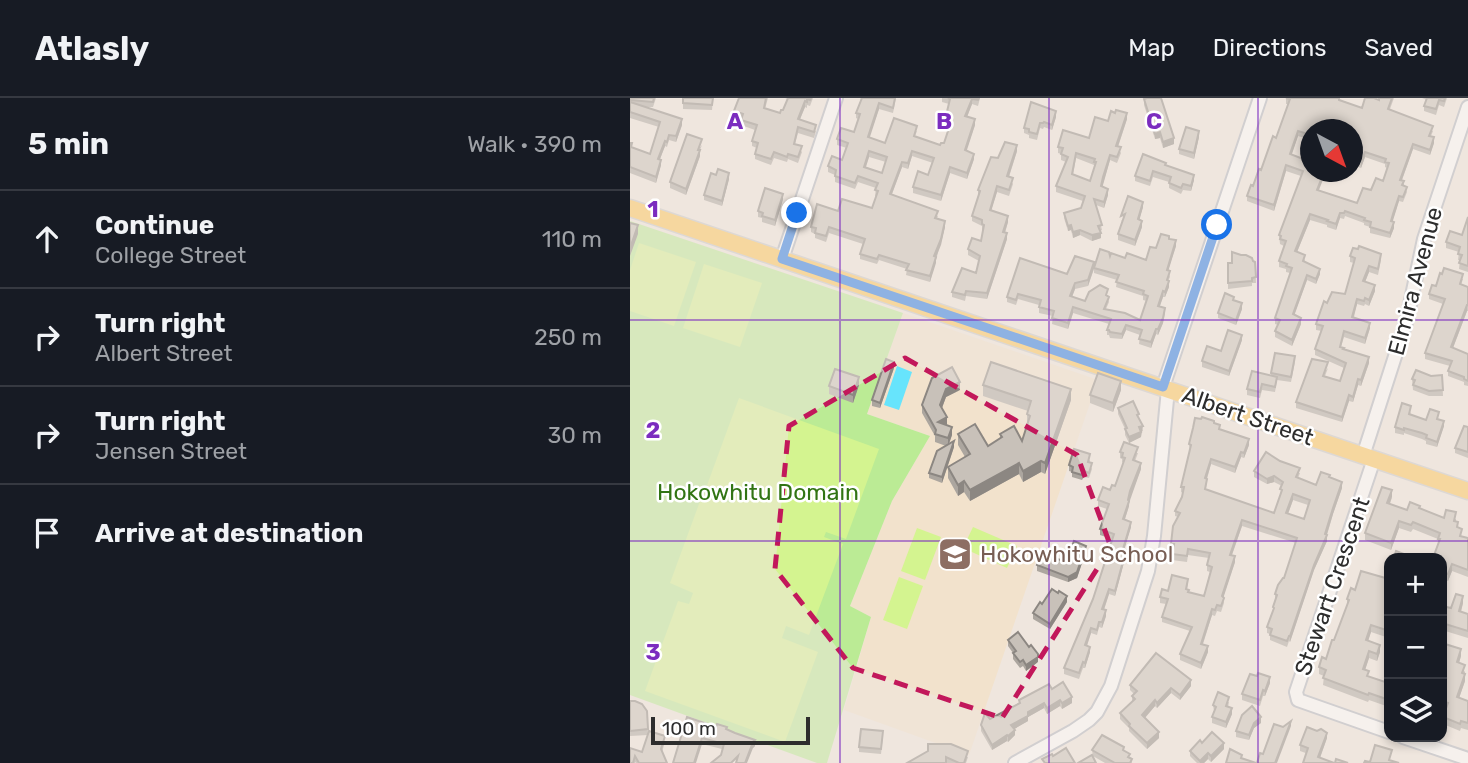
<!DOCTYPE html>
<meta charset="utf-8">
<style>
body{margin:0;font-family:Rubik,sans-serif;background:#20242c;color:#f1f3f6}
.controls{position:absolute;right:21px;bottom:21px;display:grid;overflow:hidden;border-radius:14px;box-shadow:0 4px 10px #0003}
.controls button{width:63px;height:63px;display:grid;place-items:center;padding:0;border:0;border-bottom:2px solid #363941;background:#171b24;color:#f1f3f6;font:35px sans-serif}
.compass{position:absolute;left:670px;top:21px;width:63px;height:63px;border-radius:50%;background:#171b24;box-shadow:0 4px 10px #0003;rotate:139deg}
.scale{position:absolute;left:21px;bottom:18px;width:159px;box-sizing:border-box;padding-left:7px;border:4px solid #2d2d2d;border-top:0;font-size:19px;line-height:24px;white-space:nowrap;color:#2d2d2d;-webkit-text-stroke:5px #fff;paint-order:stroke}
.stop{position:absolute;width:21px;height:21px;margin:-16px;border:5px solid #1a73e8;border-radius:50%;background:#fff}
.stop.end{background:#1a73e8;border-color:#fff;box-shadow:0 2px 7px #0008}
.list{margin:0;padding:0;list-style:none}
h2{display:flex;justify-content:space-between;align-items:center;height:91px;margin:0;padding:0 28px;font-size:30px}
h2 small{font-size:23px;font-weight:400;color:#9ea1a6}
.list li{display:grid;grid-template-columns:46px 1fr auto;gap:21px;align-items:center;box-sizing:border-box;height:98px;padding:0 28px;border-top:2px solid #363941}
.list b{display:block;font-size:26px;white-space:nowrap}
.list p{margin:0;font-size:23px;white-space:nowrap;color:#9ea1a6}
.list em{font-size:23px;font-style:normal;color:#9ea1a6}
.icon{flex:none;width:38px;height:38px;fill:none;stroke:currentColor;stroke-width:2;stroke-linecap:round;stroke-linejoin:round}
.map{position:relative;flex:none;width:838px;height:665px;overflow:hidden}
header{display:flex;align-items:center;gap:42px;box-sizing:border-box;height:98px;padding:0 35px;background:#171b24;border-bottom:2px solid #363941}
header strong{font-size:33px}
nav{display:flex;gap:38px;margin-inline-start:auto;font-size:24px}
main{display:flex}
aside{flex:1;background:#171b24}
.map>svg:first-child{display:block}
.education{fill:#f2e2cc}
.green{fill:#bbeb95}
.pitch{fill:#d4f490}
.water{fill:#67e4fc}
.lines{fill:none;stroke-linecap:round;stroke-linejoin:round}
.minor-casing{stroke:#aeb3be;stroke-width:16}
.major-casing{stroke:#c8c8c8;stroke-width:19}
.minor{stroke:#fff;stroke-width:12}
.major{stroke:#ffc553;stroke-width:16}
.wall{fill:#aca69f;fill-rule:evenodd}
.shaded-wall{fill:#8c8782}
.building{fill:#c8c1b9;stroke:#8c8782;stroke-width:2;fill-rule:evenodd}
.route{stroke:#1a73e8;stroke-width:9}
.marked{fill:none;stroke:#c2185b;stroke-width:5;stroke-dasharray:14 9;stroke-linejoin:round}
.grid{fill:none;stroke:#7b2cbf;stroke-width:2;stroke-opacity:0.55}
.labels{text-anchor:middle;dominant-baseline:central;stroke-width:5;stroke-linejoin:round;paint-order:stroke}
.street-label{font-size:23px;fill:#2d2d2d;stroke:#fff}
.park-label{font-size:23px;fill:#317413;stroke:#fff}
.education-label{font-size:23px;fill:#785e54;stroke:#fff;text-anchor:start}
.grid-label{font-size:23px;text-anchor:middle;font-weight:bold;fill:#7b2cbf;stroke:#fff;stroke-width:5;stroke-linejoin:round;paint-order:stroke}
</style>
<header>
<strong>Atlasly</strong>
<nav><a>Map</a><a>Directions</a><a>Saved</a></nav>
</header>
<main>
<aside>
<h2>5 min<small>Walk · 390 m</small></h2>
<ul class="list">
<li><svg class="icon" aria-label="ahead" viewBox="0 0 24 24"><path d="M12 20V5M6 11l6-6 6 6"/></svg><div><b>Continue</b><p>College Street</p></div><em>110 m</em></li>
<li><svg class="icon" aria-label="right" viewBox="0 0 24 24"><path d="M7 20v-9h11M14 6l5 5-5 5"/></svg><div><b>Turn right</b><p>Albert Street</p></div><em>250 m</em></li>
<li><svg class="icon" aria-label="right" viewBox="0 0 24 24"><path d="M7 20v-9h11M14 6l5 5-5 5"/></svg><div><b>Turn right</b><p>Jensen Street</p></div><em>30 m</em></li>
<li><svg class="icon" aria-label="arrive" viewBox="0 0 24 24"><path d="M6 21V4h12l-3 4 3 4H6"/></svg><div><b>Arrive at destination</b></div></li>
</ul>
</aside>
<div class="map">
<svg width="838" height="665" viewBox="0 0 838 665">
<rect width="100%" height="100%" fill="#efe6de"/>
<polygon class="education" points="273,215 468,282 339,657 214,612 241,519 220,508 262,403 300,338 237,316"/>
<polygon class="green" points="0,123 273,215 237,316 300,338 262,403 220,508 241,519 197,665 187,665 0,597"/>
<g class="pitch">
<polygon points="9,145 66,164 44,228 0,213 0,172"/>
<polygon points="74,166 132,185 110,249 53,230"/>
<polygon points="109,300 249,351 216,441 196,434 194,439 213,446 179,537 156,528 152,540 188,554 155,644 15,593 48,503 59,506 63,495 40,485 73,395 100,405 102,400 76,390"/>
<polygon points="343,429 387,448 377,470 333,450"/>
<polygon points="287,430 311,439 295,482 271,473"/>
<polygon points="269,479 293,488 277,531 253,522"/>
</g>
<polygon class="water" points="267,268 282,274 269,312 254,307"/>
<g class="lines">
<g class="minor-casing">
<g id="minor">
<polyline points="152,161 206,0"/>
<polyline points="533,289 630,0"/>
<polyline points="733,358 777,221 794,141 838,9"/>
<polyline points="744,361 666,594 668,602 759,634"/>
<polyline points="773,639 838,661"/>
<polyline points="385,665 443,633 459,622 467,614 481,588 518,473 524,438 538,291"/>
</g>
</g>
<g class="major-casing">
<polyline id="major" points="0,110 838,393"/>
</g>
<use href="#minor" class="minor"/>
<use href="#major" class="major"/>
</g>
<g class="wall">
<polygon points="0,0 26,0 23,9 13,9 52,27 46,44 39,42 37,49 35,48 30,61 31,67 26,85 0,75 0,45 2,49 20,56 29,29 0,20"/>
<polygon points="53,0 83,0 82,12 53,11"/>
<polygon points="109,0 138,0 135,11 150,15 153,12 158,1 155,0 183,0 180,8 177,7 177,10 175,9 170,21 186,33 184,40 168,35 165,46 172,54 168,65 158,61 157,64 144,60 141,67 125,61 125,56 127,50 122,48 122,43 125,32 111,27 111,21 104,19 104,13"/>
<path d="M230 0H266L263 15 249 11 239 39 255 45 287 33 285 38 310 47 314 45 319 31 315 28V22L319 6 312 4V0H350L348 8 342 6 337 19 345 27 336 53 344 61 337 81 320 75 311 103 283 95V89L298 77 303 65 282 58 278 71 272 69 262 96 308 118 307 120 315 129 300 184 276 177 277 171 249 162 247 166 230 161V156L233 146 199 135 196 144 185 140V136L181 134V129L208 113 242 110 246 98H245L246 90 228 84 225 91 205 84V77L198 74V68L212 62 217 50 207 47V41L224 34 228 21 226 20V15L231 1ZM239 59 256 64 252 75 236 69Z"/>
<path d="M656 0 711 2 732 10 749 2V0H764L760 11 803 33 801 38 804 45 800 57 783 51 772 82 777 94 773 104 769 103 763 121 762 123 764 130 760 140 740 135V129L734 127V125L715 118 714 121 710 120 706 132 697 129V127L680 122 667 154 675 162 674 164 690 176 686 186 677 182 664 217 671 226 662 248 645 239V233L648 227 645 226V220L660 175 656 174V171L649 169V163L654 148 650 146 649 137 671 78 656 73 644 113 617 103V98L631 72 646 40 658 6H656ZM681 32H723V67L731 70 735 59 755 66V69L757 70 753 83 727 105 689 92 661 57 668 38 681 42Z"/>
<polygon points="792,0 817,0 814,9 809,7 806,17 794,13 794,8 797,2"/>
<polygon points="514,1 544,46 533,50 530,40 525,41 514,7"/>
<polygon points="426,19 422,32 414,29 413,31 410,30 407,42 399,40 399,37 394,35 394,30"/>
<path d="M497 21 488 49 491 55 487 65 480 62 472 89 478 97 474 110 466 107 472 132 470 133 471 140 462 143 450 137 443 140 441 132 438 133 434 120V115L451 110 453 103 426 94V88L436 64 431 62V56L428 55V49L459 40 478 23ZM446 60 464 67 465 69 460 83 443 77Z"/>
<polygon points="569,39 564,61 549,56 549,51"/>
<polygon points="72,47 70,52 70,58 56,97 40,90 40,84"/>
<polygon points="387,53 379,79 383,86 379,98 367,94 361,112 378,124 375,135 377,141 357,201 336,198 335,203 322,199 322,194 346,175 349,163 338,157 338,151 351,143 353,132 352,132 352,128 342,123 342,118 348,98 348,92 368,60"/>
<polygon points="536,67 564,82 561,93 553,92 551,96 539,90 539,84 523,79 520,88 505,83 505,78"/>
<polygon points="86,77 99,81 92,108 74,102 74,97"/>
<polygon points="153,101 145,128 132,124 132,120 128,119 128,113"/>
<polygon points="513,109 509,122 512,129 505,148 488,142 488,136 492,123 491,123"/>
<polygon points="838,119 838,174 829,171 830,162 828,162 829,154 816,150 816,144 832,137"/>
<path d="M539 141 546 148 538 172 540 179 538 183 539 189 535 199H533L530 208 535 216 533 225 528 237 526 236 521 250 509 246 510 237 496 232 492 241 480 240 479 237H477V232L479 226 443 215 438 231 422 226 423 218 409 215V207L388 201 386 207 377 204V199L437 176 464 169 480 158 516 162 526 150ZM464 171V175L487 182 486 189 513 198V202L517 203 510 222 476 211 479 204 477 197 455 203 442 199 445 191 458 188Z"/>
<polygon points="720,158 751,162 748,177 739,174 735,184 745,193 739,208 735,206 734,208 727,206 724,219 740,230 735,246 714,239 711,249 713,251 739,265 731,288 728,287 723,304 719,303 712,324 666,310 666,304 698,270 695,278 710,283 714,270 685,257 685,251 692,233 686,232 686,226 697,205 715,196 724,165 720,164"/>
<polygon points="623,163 625,164 626,185 622,185 622,188 598,191 598,165"/>
<polygon points="812,176 833,181 831,187 838,189 838,213 837,213 823,250 838,256 838,288 834,287 834,284 818,278 818,273 820,268 795,261 795,255 813,206 799,201 799,196 806,188"/>
<polygon points="604,202 612,211 606,227 588,220 588,215"/>
<polygon points="612,242 599,278 572,269 572,263"/>
<polygon points="665,264 661,284 647,282 645,294 632,292 630,300 617,297 617,291 641,278 641,275"/>
<polygon points="264,270 250,310 242,308 242,302"/>
<polygon points="812,277 813,298 799,298 783,292 782,281 801,278"/>
<polygon points="229,287 223,305 199,296 199,288"/>
<polygon points="353,287 441,302 415,376 411,374 393,384 389,376 340,403 334,394 328,398 318,380 318,369 335,359 328,347 328,336 358,348 370,341 370,336 392,343 397,328 397,316 398,313 353,298"/>
<polygon points="330,292 316,299 312,310 317,327 322,337 319,346 324,349 312,385 299,380 299,375 316,348 305,344 305,338 292,315 292,307"/>
<polygon points="491,292 483,314 460,305 460,297"/>
<polygon points="488,310 509,320 513,333 511,334 511,339 499,345 495,337 495,331 488,316"/>
<polygon points="781,314 780,317 796,322 809,320 808,321 814,328 807,349 796,346 796,343 792,341 774,335 774,337 765,335 765,329"/>
<path d="M584 325 590 331 619 347 614 360 611 359 605 375 581 366 577 381 576 391 644 415 650 397 652 388 644 384 637 386 624 379V373L670 375 668 380 686 387 700 380 712 390 703 416 697 437V443L684 472 660 544 659 543 657 549 640 542V536L637 535V529L643 515V509L645 502V496L654 480 666 445 612 428 602 457 605 464 593 499 594 505 591 514 587 513 585 518 582 517 573 546 578 554 571 571 550 562V556L560 533 532 524V519L536 506 530 505V499L538 493 558 486 557 491 558 494 574 498 580 474 577 473V467L579 460 558 457 557 464 542 462 543 452 541 451V446L548 419 545 418V413L553 395 551 394V389L560 352 559 346ZM663 402 678 407 674 421 658 416Z"/>
<polygon points="838,329 838,360 825,355 825,350"/>
<polygon points="490,354 508,355 505,363 511,371 500,399 499,408 495,421 501,429 494,451 496,457 485,498 479,496 474,512 476,518 472,530 469,529 467,537 461,535 457,548 460,554 455,570 453,570 449,581 434,576 434,570 463,501 482,441 470,437 470,431 477,411 468,408 468,402 485,388 493,365 492,364 492,361 490,360"/>
<polygon points="460,362 459,365 462,371 459,380 454,379 452,382 442,379 442,374 439,373 439,367"/>
<polygon points="762,399 760,406 777,412 790,410 814,420 826,421 826,423 832,439 838,440 838,479 822,473 818,483 815,482 812,492 812,460 808,441 783,431 781,434 769,430 761,452 735,442 735,435"/>
<polygon points="456,453 447,480 438,484 407,473 407,467 436,464"/>
<polygon points="759,481 759,530 756,539 741,534 738,543 750,554 747,563 739,560 735,572 739,579 758,585 759,581 759,609 739,602 738,604 693,587 694,578 689,576 689,569 696,561 704,542 717,507 717,501 725,492"/>
<polygon points="437,504 420,531 403,521 403,515"/>
<polygon points="833,505 831,514 838,516 838,540 812,532 812,508 821,510"/>
<polygon points="378,542 399,549 408,556 408,564 396,573 393,568 390,570 383,561 383,555 378,548"/>
<polygon points="812,556 831,558 829,565 835,574 835,583 829,600 838,603 838,632 831,630 830,633 813,626 813,619 816,611 812,610"/>
<polygon points="627,578 640,585 635,598 633,598 630,608 612,602 612,596"/>
<polygon points="500,587 561,588 550,602 541,595 527,610 525,608 515,620 529,640 517,651 499,633 499,630 490,621 490,615 502,604 502,598 504,596 500,592"/>
<polygon points="422,591 442,605 432,611 430,608 417,616 414,610 398,619 398,623 384,631 385,637 378,644 377,643 362,652 351,633 351,627 389,605 389,602"/>
<polygon points="0,603 17,613 18,636 35,644 32,654 37,665 6,665 5,664 5,665 0,665 0,650 12,654 18,637 0,638"/>
<polygon points="599,604 598,609 602,616 596,630 582,625 582,619 584,613 583,607"/>
<polygon points="631,625 624,630 619,642 606,639 606,633"/>
<polygon points="86,629 97,631 125,648 123,650 91,657 92,651 72,646 43,665"/>
<polygon points="253,638 251,656 229,654 229,649"/>
<polygon points="697,640 690,660 670,653 670,647"/>
<polygon points="572,645 594,651 581,664 578,661 574,665 567,665 560,658 560,653"/>
<polygon points="462,652 494,653 500,660 502,665 475,665 463,658"/>
<polygon points="298,653 338,659 336,665 277,665"/>
</g>
<g class="shaded-wall">
<polygon points="342,1 342,6 335,24 335,18"/>
<polygon points="175,3 175,9 168,26 168,21"/>
<polygon points="249,5 249,11 238,45 238,39"/>
<polygon points="426,13 426,19 422,32 422,27"/>
<polygon points="497,15 497,21 486,54 486,48"/>
<polygon points="52,21 52,27 46,44 46,38"/>
<polygon points="345,21 345,27 335,58 335,52"/>
<polygon points="569,33 569,39 564,61 564,55"/>
<polygon points="668,33 668,38 660,62 660,56"/>
<polygon points="530,34 530,40 525,41 525,36"/>
<polygon points="804,39 804,45 800,57 800,52"/>
<polygon points="544,40 544,46 533,50 533,44"/>
<polygon points="35,43 35,48 28,66 28,61"/>
<polygon points="783,46 783,51 770,87 770,82"/>
<polygon points="387,47 387,53 377,84 377,78"/>
<polygon points="70,52 70,58 56,97 56,91"/>
<polygon points="239,53 239,59 234,74 234,69"/>
<polygon points="282,53 282,58 278,71 278,65"/>
<polygon points="735,54 735,59 731,70 731,64"/>
<polygon points="344,56 344,61 337,81 337,75"/>
<polygon points="480,57 480,62 471,94 471,88"/>
<polygon points="31,62 31,67 26,85 26,79"/>
<polygon points="272,64 272,69 260,101 260,96"/>
<polygon points="656,67 656,73 644,113 644,107"/>
<polygon points="320,69 320,75 311,103 311,97"/>
<polygon points="694,74 696,74 687,97 687,92"/>
<polygon points="99,75 99,81 92,108 92,103"/>
<polygon points="564,77 564,82 561,93 561,88"/>
<polygon points="367,88 367,94 360,117 360,112"/>
<polygon points="478,91 478,97 474,110 474,104"/>
<polygon points="153,96 153,101 145,128 145,122"/>
<polygon points="769,98 769,103 761,129 761,123"/>
<polygon points="513,104 513,109 508,127 508,121"/>
<polygon points="710,115 710,120 706,132 706,126"/>
<polygon points="680,116 680,122 665,159 665,153"/>
<polygon points="378,118 378,124 373,140 373,134"/>
<polygon points="315,123 315,129 311,147 304,164 304,158"/>
<polygon points="512,123 512,129 505,148 505,142"/>
<polygon points="764,124 764,130 760,140 760,135"/>
<polygon points="8,127 8,136 0,158 0,150"/>
<polygon points="441,127 441,132 438,133 438,128"/>
<polygon points="450,132 450,137 443,140 443,134"/>
<polygon points="377,135 377,141 357,201 357,195"/>
<polygon points="471,135 471,140 462,143 462,137"/>
<polygon points="546,142 546,148 537,177 537,172"/>
<polygon points="306,159 306,165 300,184 300,178"/>
<polygon points="464,164 464,170 458,188 458,182"/>
<polygon points="739,168 739,174 733,189 733,183"/>
<polygon points="690,171 690,176 686,186 686,181"/>
<polygon points="677,177 677,182 663,221 663,216"/>
<polygon points="539,183 539,189 535,199 535,194"/>
<polygon points="445,185 445,191 440,204 440,198"/>
<polygon points="745,187 745,193 739,208 739,202"/>
<polygon points="533,193 533,199 528,213 528,208"/>
<polygon points="727,201 727,206 722,224 722,219"/>
<polygon points="612,205 612,211 606,227 606,222"/>
<polygon points="837,207 837,213 821,255 821,249"/>
<polygon points="443,209 443,215 438,231 438,225"/>
<polygon points="535,210 533,225 528,237 528,231"/>
<polygon points="671,220 671,226 662,248 662,242"/>
<polygon points="740,225 740,230 735,246 735,240"/>
<polygon points="496,227 496,232 492,241 492,236"/>
<polygon points="526,231 526,236 521,250 521,244"/>
<polygon points="612,237 612,242 599,278 599,273"/>
<polygon points="739,259 739,265 731,288 731,282"/>
<polygon points="264,264 264,270 250,310 250,305"/>
<polygon points="229,279 229,287 223,305 223,297"/>
<polygon points="728,281 728,287 723,304 723,299"/>
<polygon points="491,283 491,292 483,314 483,305"/>
<polygon points="330,284 330,292 316,299 310,315 310,307 316,291"/>
<polygon points="441,291 441,302 415,376 415,365"/>
<polygon points="719,297 719,303 712,324 712,319"/>
<polygon points="317,319 317,327 308,324"/>
<polygon points="814,323 814,328 807,349 807,344"/>
<polygon points="513,328 511,339 499,345 499,339 509,329"/>
<polygon points="322,329 322,337 318,348 318,340"/>
<polygon points="619,341 619,347 614,360 614,355"/>
<polygon points="324,343 324,349 312,385 312,379"/>
<polygon points="611,354 611,359 605,375 605,369"/>
<polygon points="581,361 581,366 575,386 575,380"/>
<polygon points="411,363 411,374 393,384 393,373"/>
<polygon points="389,365 389,376 340,403 340,392"/>
<polygon points="511,365 511,371 498,408 498,402 500,393"/>
<polygon points="644,378 644,384 637,386 637,381"/>
<polygon points="334,383 334,394 328,398 328,387"/>
<polygon points="712,384 712,390 703,416 696,439 697,437 697,443 684,472 660,544 660,538"/>
<polygon points="762,392 762,399 757,412 757,405"/>
<polygon points="663,396 663,402 656,421 656,415"/>
<polygon points="499,403 499,408 493,427 493,421"/>
<polygon points="612,422 612,428 600,462 600,457"/>
<polygon points="769,423 769,430 761,452 761,445"/>
<polygon points="501,424 501,429 493,456 493,451"/>
<polygon points="456,448 456,453 447,480 438,484 438,479"/>
<polygon points="496,452 496,457 485,498 485,493"/>
<polygon points="605,458 605,464 592,504 592,498"/>
<polygon points="822,466 822,473 818,483 818,476"/>
<polygon points="815,475 815,482 812,492 812,485"/>
<polygon points="479,491 479,496 472,517 472,511"/>
<polygon points="437,498 437,504 420,531 420,526"/>
<polygon points="833,498 833,505 829,520 829,513"/>
<polygon points="582,511 582,517 571,551 571,546"/>
<polygon points="476,512 476,518 472,530 472,524"/>
<polygon points="759,523 759,530 756,539 756,532"/>
<polygon points="741,527 741,534 736,549 736,542"/>
<polygon points="461,530 461,535 455,553 455,547"/>
<polygon points="750,547 750,554 747,563 747,556"/>
<polygon points="578,548 578,554 571,571 571,565"/>
<polygon points="460,549 460,554 455,570 455,565"/>
<polygon points="831,551 831,558 827,571 827,564"/>
<polygon points="739,553 739,560 733,578 733,571"/>
<polygon points="408,559 408,564 396,573 396,567"/>
<polygon points="835,576 835,583 827,606 827,599"/>
<polygon points="640,579 640,585 635,598 635,593"/>
<polygon points="561,582 561,588 550,602 550,597"/>
<polygon points="541,590 541,595 527,610 527,605"/>
<polygon points="442,599 442,605 432,611 432,605"/>
<polygon points="430,602 430,608 417,616 417,610"/>
<polygon points="525,602 525,608 512,623 512,617"/>
<polygon points="414,605 414,610 398,619 398,623 381,633 381,627 398,614"/>
<polygon points="602,610 602,616 596,630 596,624"/>
<polygon points="631,619 631,625 624,630 619,642 619,637 624,625"/>
<polygon points="661,623 661,628 647,665 645,665"/>
<polygon points="385,632 385,637 378,644 378,638"/>
<polygon points="529,634 529,640 517,651 517,645"/>
<polygon points="697,635 697,640 688,665 688,659"/>
<polygon points="377,637 377,643 362,652 362,647"/>
<polygon points="72,640 72,646 66,665 64,665"/>
<polygon points="125,642 125,648 123,650 117,665 115,665 123,644"/>
<polygon points="594,645 594,651 581,664 581,658"/>
<polygon points="578,655 578,661 574,665 570,665 570,663"/>
</g>
<g class="building">
<polygon points="0,0 24,0 23,4 0,2"/>
<polygon points="53,0 83,0 82,7 53,5"/>
<polygon points="109,0 136,0 134,10 150,15 151,12 153,12 158,0 181,0 180,2 177,1 177,4 175,3 168,21 186,27 184,34 168,29 164,46 172,48 168,59 158,56 157,59 144,54 141,61 125,56 128,45 122,43 127,27 111,22 113,16 104,13"/>
<path d="M232 0H265L263 10 249 5 238 39 255 45 264 20 287 28 284 38 310 47 311 45H314L320 27 315 22 320 1 318 0H349L348 2 342 1 335 18 345 21 335 52 344 56 337 75 320 69 311 97 283 89 288 73 298 77 304 60 282 53 278 65 272 64 260 96 308 113 305 120 315 123 311 141 304 158 306 159 300 178 276 172 279 166 249 157 247 161 230 156 235 141 199 129 196 138 185 135 186 130 181 129 187 106 208 113 212 101 242 110 248 93 245 92 248 85 228 78 225 85 205 78 206 72 198 68 202 58 212 62 218 45 207 41 211 30 224 34 230 16 226 15ZM239 53 257 59 252 75 234 69Z"/>
<polygon points="517,0 531,0 544,40 533,44 530,34 525,36 514,1"/>
<path d="M656 0H709V2L732 10 735 0H744L749 2V0H762L758 11 803 28 799 38 804 39 800 52 783 46 770 82 774 83 772 87 777 89 773 99 769 98 763 116 761 123 764 124 760 135 740 129 741 124 734 122 735 120 715 113 714 115H710L706 126 697 123 698 122 680 116 665 153 675 157 673 163 690 171 686 181 677 177 663 216 671 220 662 242 645 233 650 222 645 220 662 170 656 168 657 166 649 163 656 143 650 141 651 138 649 137 673 73 656 67 644 107 617 98 621 87 623 88 629 71 631 72 643 38 646 40 660 1ZM681 32H723V61L731 64 735 54 756 61 755 64 759 65 753 83 746 80 741 92 733 90 727 105 687 92 694 74H681V64L660 56 668 33 681 37Z"/>
<polygon points="797,0 815,0 814,3 809,2 806,11 794,8"/>
<polygon points="0,4 52,21 46,38 39,37 37,44 35,43 28,61 31,62 26,79 0,69 0,45 2,45 1,49 20,56 30,24 0,14"/>
<polygon points="401,4 426,13 422,27 414,24 413,25 410,25 407,36 399,34 399,31 394,30"/>
<path d="M486 12 497 15 486 48 491 49 487 59 480 57 473 79 471 88 478 91 474 104 464 101 472 127 468 128 471 135 462 137 450 132 443 134 441 127 438 128 434 115 451 110 455 98 426 88 438 59 431 56 433 50 428 49 433 32 459 40 465 19 478 23 481 13 485 15ZM446 55 465 61 464 64H466L460 83 442 76Z"/>
<polygon points="556,29 569,33 564,55 549,51"/>
<polygon points="57,36 72,41 68,52 70,52 56,91 40,84"/>
<polygon points="375,44 387,47 377,78 383,80 379,92 367,88 360,112 378,118 373,134 377,135 357,195 336,193 335,197 322,194 332,170 346,175 350,158 338,151 342,140 351,143 354,127 352,126 352,122 342,118 350,93 348,92 361,59 368,60"/>
<polygon points="513,56 536,65 535,67 564,77 561,88 553,86 551,90 539,85 541,79 523,73 520,83 505,78"/>
<polygon points="88,71 99,75 92,103 74,97 81,75 86,77"/>
<polygon points="135,90 153,96 145,122 132,118 133,115 128,113"/>
<polygon points="498,98 513,104 508,121 512,123 505,142 488,136 495,116 491,118"/>
<polygon points="838,119 838,168 829,165 832,157 828,156 830,149 816,144 820,133 832,137"/>
<polygon points="0,125 8,127 0,150"/>
<polygon points="531,136 539,138 539,141 546,142 537,172 540,173 537,182 539,183 535,194 533,193 528,208 535,210 533,220 528,231 526,231 521,244 509,241 512,232 496,227 492,236 480,234 479,232 477,232 481,221 443,209 438,225 422,220 424,213 409,209 411,202 388,196 386,202 377,199 390,160 437,176 445,158 464,164 458,182 445,185 440,198 455,203 459,194 470,187 478,191 476,197 479,199 474,211 495,215 510,222 518,198 513,196 514,193 486,184 489,177 464,170 470,151 479,154 480,158 481,155 495,160 497,155 516,162 520,149 526,150"/>
<polygon points="729,148 751,156 748,171 739,168 733,183 745,187 739,202 735,200 734,203 727,201 722,219 740,225 735,240 714,233 710,249 714,250 713,251 739,259 731,282 728,281 723,299 719,297 712,319 666,304 682,261 698,264 693,278 710,283 716,265 685,251 693,228 686,226 694,203 697,205 702,194 715,196 724,164 725,160 720,158 723,150 728,151"/>
<polygon points="602,154 611,157 616,157 622,160 623,163 625,164 626,179 622,180 622,183 598,185 598,165 602,165"/>
<polygon points="814,170 833,176 830,186 838,189 838,207 837,207 821,249 838,256 838,283 834,281 834,279 818,273 822,263 795,255 815,201 799,196 802,187 806,188 810,175 812,176"/>
<polygon points="595,195 604,199 603,202 612,205 606,222 588,215"/>
<polygon points="598,232 612,237 599,273 572,263 577,248 591,253"/>
<polygon points="645,255 665,258 661,279 641,275"/>
<polygon points="256,261 264,264 250,305 242,302"/>
<polygon points="361,264 441,291 415,365 411,363 393,373 389,365 340,392 334,383 328,387 318,369 340,356 328,336 345,326 358,348 372,339 370,336 384,328 392,343 400,318 397,316 401,303 353,287"/>
<polygon points="322,269 330,284 316,291 310,307 317,319 308,324 322,329 318,340 305,336 306,332 292,307 302,280"/>
<polygon points="205,271 229,279 223,297 199,288"/>
<polygon points="786,272 801,278 812,277 813,292 799,293 783,287 785,282 782,281"/>
<polygon points="622,273 647,279 645,289 632,286 630,294 617,291"/>
<polygon points="468,275 491,283 483,305 460,297"/>
<polygon points="503,303 509,316 507,317 513,328 509,329 511,334 499,339 495,331 497,330 488,310"/>
<polygon points="772,305 781,308 779,316 796,322 800,311 809,314 807,321 814,323 807,344 796,340 797,337 792,335 774,330 774,332 765,329"/>
<path d="M572 319 584 323V325L590 327 589 331 619 341 614 355 611 354 605 369 581 361 575 380 577 381 575 391 644 415 652 392 650 391 653 384 644 378 637 381 624 373 636 354 650 363 670 370 666 379 686 387 691 374 700 377 699 379 712 384 703 410 695 436 697 437 684 467 660 538H659L657 543 640 537 642 531 637 529 644 510 643 509 647 497 645 496 648 487 653 480H654L667 440 612 422 600 457 605 458 592 498 594 500 591 508 587 507 585 512 582 511 571 546 578 548 571 565 550 556 562 529 532 519 538 501 530 499 532 491 538 493 542 477 558 481 556 491 559 492 558 494 574 498 582 469 577 467 580 455 558 451 557 458 542 456 544 446H541L543 428 550 415 545 413 552 399 554 389H551L561 347 559 346 563 330 565 320 571 321ZM663 396 680 402 674 421 656 415Z"/>
<polygon points="834,328 838,329 838,354 825,350"/>
<polygon points="324,343 312,379 299,375 307,353"/>
<polygon points="494,344 508,349 503,362 511,365 500,393 498,402 499,403 493,421 501,424 493,451 496,452 485,493 479,491 472,511 476,512 472,524 469,524 467,532 461,530 455,547 460,549 455,565 453,564 449,575 434,570 463,501 484,436 470,431 479,406 468,402 473,389 480,392 482,387 485,388 495,360 492,359 493,355 490,354"/>
<polygon points="444,351 460,356 458,364 462,365 459,375 454,373 452,377 442,374 443,369 439,367"/>
<polygon points="752,389 762,392 757,405 777,412 780,404 790,408 789,410 814,420 816,412 826,414 824,423 828,424 827,429 832,431 830,438 838,440 838,472 822,466 818,476 815,475 812,485 812,460 803,460 810,441 808,441 810,435 783,424 781,427 769,423 761,445 735,435"/>
<polygon points="444,443 456,448 447,474 438,479 407,467 411,455 436,464"/>
<polygon points="766,453 784,460 764,460"/>
<polygon points="731,473 759,481 759,523 756,532 741,527 736,542 750,547 747,556 739,553 733,571 739,573 737,578 758,585 759,581 759,602 739,595 738,597 693,580 696,572 689,569 692,559 696,561 702,542 704,542 719,502 717,501 721,490 725,492"/>
<polygon points="422,491 428,495 429,493 437,498 420,526 403,515 410,504 412,506"/>
<polygon points="826,496 833,498 829,513 838,516 838,533 812,525 812,508 821,510"/>
<polygon points="388,534 399,549 401,547 408,556 408,559 396,567 393,562 390,564 383,555 386,553 378,542"/>
<polygon points="815,546 831,551 827,564 835,567 832,575 835,576 827,599 838,603 838,625 831,623 830,626 813,619 818,605 812,603 812,556"/>
<polygon points="526,555 561,582 550,597 541,590 527,605 525,602 512,617 529,634 517,645 499,628 500,626 490,615 505,601 502,598 507,593 500,587"/>
<polygon points="628,575 640,579 635,593 633,592 630,602 612,596 620,576 627,578"/>
<polygon points="433,584 442,599 432,605 430,602 417,610 414,605 398,614 398,618 381,627 385,632 378,638 377,637 362,647 351,627 355,615 360,621 390,605 389,602 419,586 422,591"/>
<polygon points="588,594 599,599 596,608 602,610 596,624 582,619 586,609 583,607"/>
<polygon points="0,603 5,603 12,606 17,613 18,631 0,633"/>
<polygon points="622,608 631,619 624,625 619,637 606,633 612,617"/>
<polygon points="57,619 86,629 87,626 97,629 96,631 105,635 125,642 123,644 115,665 106,665 108,658 101,665 81,665 91,657 94,646 72,640 64,665 43,665"/>
<polygon points="661,623 645,665 627,665 630,655 633,656 644,626 653,629"/>
<polygon points="677,629 687,633 691,631 697,635 688,659 704,665 673,665 678,650 670,647"/>
<polygon points="231,631 253,633 251,651 229,649"/>
<polygon points="19,633 35,638 31,651 37,665 9,665 5,658 3,665 0,665 0,650 12,654"/>
<polygon points="582,634 594,645 581,658 578,655 570,663 560,653 570,642 572,645"/>
<polygon points="472,637 494,649 493,652 500,656 498,659 502,661 500,665 485,665 462,652"/>
<polygon points="298,646 321,646 338,653 334,665 329,665 316,659 316,665 277,665 298,653"/>
<polygon points="745,647 762,652 759,662 769,665 734,665 735,663 740,664"/>
<polygon points="436,650 445,665 415,665 412,661 422,656 423,658"/>
<polygon points="600,651 612,657 611,660 626,665 596,665"/>
<polygon points="462,657 466,665 448,665"/>
<polygon points="706,661 718,665 705,665"/>
</g>
<g class="lines">
<polyline class="route" points="167,115 152,161 533,289 587,127"/>
</g>
<path d="M0 0H838V665H0ZM275 260 447 357 481 449 372 620 223 570 145 471 159 328Z" fill="#efe6de" fill-opacity=".55" fill-rule="evenodd"/>
<path class="marked" d="M275 260 447 357 481 449 372 620 223 570 145 471 159 328Z"/>
<path class="grid" d="M210 0V665M419 0V665M628 0V665M0 222H838M0 443H838"/>
<defs>
<g id="school-square" transform="scale(1.75)"><rect x="-9" y="-9" width="18" height="18" rx="4" fill="#8d6e63" stroke="#fff"/><path d="M0-5L7-2L0 1L-7-2ZM-4 1L0 2.5L4 1V4Q0 6-4 4Z" fill="#fff"/></g>
</defs>
<g fill-rule="evenodd">
<use href="#school-square" x="325" y="456"/>
</g>
<g class="labels">
<g class="street-label">
<text transform="translate(785 183) rotate(-75)">Elmira Avenue</text>
<text transform="translate(618 318) rotate(19)">Albert Street</text>
<text transform="translate(702 488) rotate(-71)">Stewart Crescent</text>
</g>
<g class="park-label">
<text x="128" y="394">Hokowhitu Domain</text>
</g>
<g class="education-label">
<text x="350" y="456">Hokowhitu School</text>
</g>
</g>
<g class="grid-label">
<text x="105" y="31">A</text>
<text x="314" y="31">B</text>
<text x="524" y="31">C</text>
<text x="23" y="119">1</text>
<text x="23" y="340">2</text>
<text x="23" y="562">3</text>
</g>
</svg>
<div class="controls">
<button>+</button>
<button>−</button>
<button><svg class="icon" aria-label="layers" viewBox="0 0 24 24"><path d="M12 4l9 5-9 5-9-5zM3 14l9 5 9-5"/></svg></button>
</div>
<svg class="compass" viewBox="-18 -18 36 36"><path d="M0-13l5 13h-10z" fill="#e53935"/><path d="M0 13l5-13h-10z" fill="#9ea1a6"/></svg>
<div class="scale">100 m</div>
<div class="stop" style="left:587px;top:127px"></div>
<div class="stop end" style="left:167px;top:115px"></div>
</div>
</main>
